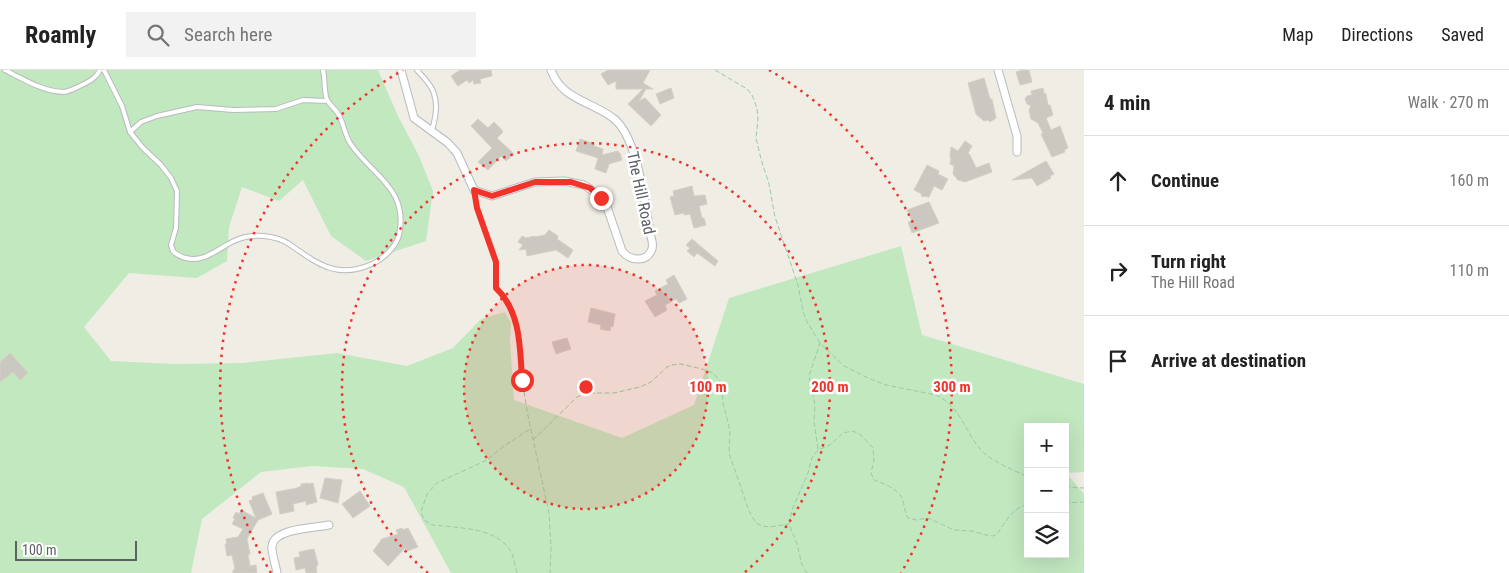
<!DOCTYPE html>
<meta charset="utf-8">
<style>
body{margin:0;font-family:"Roboto Condensed",sans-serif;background:#f2f2f2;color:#222}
.controls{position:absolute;right:15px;bottom:15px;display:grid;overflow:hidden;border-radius:0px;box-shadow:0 5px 20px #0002}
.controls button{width:45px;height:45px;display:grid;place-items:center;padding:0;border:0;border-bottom:1px solid #e0e0e0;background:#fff;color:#222;font:25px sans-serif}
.scale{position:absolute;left:15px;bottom:12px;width:122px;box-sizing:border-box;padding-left:5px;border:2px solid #5d6166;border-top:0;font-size:14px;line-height:18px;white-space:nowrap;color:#5d6166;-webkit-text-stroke:4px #fff;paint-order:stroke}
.stop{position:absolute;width:15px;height:15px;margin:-11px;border:4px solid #f23329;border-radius:50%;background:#fff}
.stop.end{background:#f23329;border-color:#fff;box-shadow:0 1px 5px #0008}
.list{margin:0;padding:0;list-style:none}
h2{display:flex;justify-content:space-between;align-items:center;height:65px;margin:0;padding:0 20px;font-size:21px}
h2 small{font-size:16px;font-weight:400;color:#767676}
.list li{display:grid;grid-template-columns:32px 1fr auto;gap:15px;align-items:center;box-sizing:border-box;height:90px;padding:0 20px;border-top:1px solid #e0e0e0}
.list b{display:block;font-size:19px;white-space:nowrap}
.list p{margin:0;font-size:16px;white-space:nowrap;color:#767676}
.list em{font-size:16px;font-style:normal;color:#767676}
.icon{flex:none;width:28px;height:28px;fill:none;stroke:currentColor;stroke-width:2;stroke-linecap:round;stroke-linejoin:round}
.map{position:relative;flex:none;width:1084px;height:503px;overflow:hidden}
header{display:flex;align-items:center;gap:30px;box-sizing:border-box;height:70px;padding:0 25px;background:#fff;border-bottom:1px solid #e0e0e0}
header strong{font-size:24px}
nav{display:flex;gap:28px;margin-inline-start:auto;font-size:18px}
.search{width:350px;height:45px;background:#f2f2f2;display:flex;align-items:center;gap:12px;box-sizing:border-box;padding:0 18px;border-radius:0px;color:#767676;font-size:19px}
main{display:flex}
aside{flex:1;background:#fff}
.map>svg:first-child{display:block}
.green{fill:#c2e8c0;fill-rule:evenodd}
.building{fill:#cbc8c2;stroke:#d5cfc3}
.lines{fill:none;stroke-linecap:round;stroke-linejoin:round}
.lane-casing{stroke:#b8bbbf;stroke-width:6}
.street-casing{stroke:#b8bbbf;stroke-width:9}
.path{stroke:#99caa6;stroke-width:1;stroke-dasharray:5 2.5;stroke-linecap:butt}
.lane{stroke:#fff;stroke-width:4}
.street{stroke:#fff;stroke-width:7}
.route{stroke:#f23329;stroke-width:6}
.ring{fill:none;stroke:#f23329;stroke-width:2.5;stroke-dasharray:2.5 5}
.labels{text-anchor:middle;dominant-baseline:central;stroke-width:5;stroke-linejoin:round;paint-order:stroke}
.street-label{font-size:16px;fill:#5d6166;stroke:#fff}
.centre{fill:#f23329;stroke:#fff;stroke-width:2.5}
.ring-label{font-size:15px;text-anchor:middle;font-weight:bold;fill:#f23329;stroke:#fff;stroke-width:5;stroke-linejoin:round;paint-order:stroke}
</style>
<header>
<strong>Roamly</strong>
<div class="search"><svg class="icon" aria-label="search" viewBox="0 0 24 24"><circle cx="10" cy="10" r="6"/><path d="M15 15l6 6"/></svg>Search here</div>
<nav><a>Map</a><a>Directions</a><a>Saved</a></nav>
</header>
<main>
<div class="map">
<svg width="1084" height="503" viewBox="0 0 1084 503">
<rect width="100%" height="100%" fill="#f0ede5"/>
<path class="green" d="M0 0H378L398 46 419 86 433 121 426 171 366 191 331 166 303 110 279 131 242 117 229 157 227 191 197 208 129 203 84 257 111 291 174 294 243 293 337 283 407 296 453 278 481 249 505 242 511 253 510 270 514 330 622 368 694 335 729 228 901 176 922 265 1084 314V402L1066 403 1084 424V503H451L404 417 363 399 312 396 261 402 202 449 191 503H0ZM1028 357H1065V484H1028Z"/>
<g class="building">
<polygon points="460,0 491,0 492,6 480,9 481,13 474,14 473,10 469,13 467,10 458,16 451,6"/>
<polygon points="608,0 650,0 643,13 653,19 646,19 639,31 645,28 661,45 651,56 628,34 643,19 616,19 616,11 608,15 601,4"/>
<polygon points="1023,0 1029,0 1032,12 1020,15 1016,2"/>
<polygon points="984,8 990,29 992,29 996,48 990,52 988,50 984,51 976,44 968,13"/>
<polygon points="671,18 674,28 660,34 656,24"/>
<polygon points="1043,18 1044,23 1046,24 1048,35 1050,35 1053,45 1046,48 1051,60 1060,56 1068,78 1064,80 1065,82 1052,87 1041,64 1043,63 1038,53 1031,49 1029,40 1031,36 1027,34 1025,29 1027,26 1032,25 1031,21"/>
<polygon points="478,49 488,58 494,52 500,58 503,62 497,68 514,84 506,91 501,86 488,100 478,92 492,78 471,56"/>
<polygon points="580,69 595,74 594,76 603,79 602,85 618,81 619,83 620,83 622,90 609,94 606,103 595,99 598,88 576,81"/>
<polygon points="965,71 972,76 968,83 970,85 976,98 989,93 992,102 965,112 958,110 953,104 954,96 950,94 951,88 950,87 951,77 958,81"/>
<polygon points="1046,91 1054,104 1050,106 1051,108 1037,116 1032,108 1012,110"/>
<polygon points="927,95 939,101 938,104 948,109 942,120 934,116 929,127 921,126 922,124 914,120"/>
<polygon points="692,116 694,126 705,125 707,134 699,136 702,148 704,148 706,155 694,158 690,144 684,145 684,143 675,145 670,127 674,126 673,121"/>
<polygon points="929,132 939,153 912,163 908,152 912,151 907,140"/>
<polygon points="549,160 558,166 557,169 573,180 568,188 556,180 527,186 526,179 519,180 523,175 518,172 522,166 526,168 535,166 535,167 545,165"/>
<polygon points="692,169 718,191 715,196 697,183 694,187 687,181 690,178 686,175"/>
<polygon points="674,205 687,229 679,233 676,229 665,235 667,240 655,247 645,231 657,225 655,221 668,214 666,210"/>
<polygon points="591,238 615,244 613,257 611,256 610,261 600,259 601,255 588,252"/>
<polygon points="567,268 571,279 556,284 552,272"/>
<polygon points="10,283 28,303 20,310 13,302 0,312 0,292"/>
<polygon points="325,408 342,410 338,433 320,428"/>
<polygon points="308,413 308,414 313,413 317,432 306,435 306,431 293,434 294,441 280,444 276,422 297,418 301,416 301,414"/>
<polygon points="360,421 370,436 353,448 342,434"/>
<polygon points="263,423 272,444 258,450 247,469 250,484 248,484 250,496 256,495 257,503 233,503 233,500 235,499 232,485 227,486 225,474 227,474 226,469 238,467 243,459 232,454 235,449 233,448 236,442 239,444 241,440 256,448 249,431 253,429 252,427"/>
<polygon points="402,458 403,460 408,458 418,477 407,481 405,478 388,496 373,481 382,469 398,464 396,460"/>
<polygon points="314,479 318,494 317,496 316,497 317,503 306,503 305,498 296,500 294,488 300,487 299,482"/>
</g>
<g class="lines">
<g class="lane-casing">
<g id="lane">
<path d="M5 0C23 9 44 22 64 22 71 21 77 17 82 15 90 11 96 8 100 0"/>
<polyline points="104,0 122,36 130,62 141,52 157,46 197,37 233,40 276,39 303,30 327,31"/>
<path d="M417 0C423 7 432 15 434 24 438 35 435 50 432 60"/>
<path d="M130 62 143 78 161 95 171 108 177 121 176 158 171 175 173 181C176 184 181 187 186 188 204 193 219 178 234 171 244 166 254 165 264 166 273 167 282 169 289 174 317 193 336 210 372 194 383 189 396 177 399 165 409 118 372 106 350 73 344 63 343 50 337 42 334 38 329 34 327 30 324 22 325 9 323 0"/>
</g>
</g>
<g class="street-casing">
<g id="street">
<path d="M401 0 414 48 448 73 457 83 474 120 492 126 535 112 564 111 584 115 596 123 606 134 622 181C630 191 647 193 652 179 653 175 652 170 651 167 645 136 638 66 613 48 591 31 562 30 551 0"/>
<polyline points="998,0 1017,66 1017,82"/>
<path d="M277 503C276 496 271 482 272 476 274 458 315 458 329 455"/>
</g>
</g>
<g class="path">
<path d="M715 0 747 19 752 25 757 38 758 49 756 68 761 89 769 114 775 147 798 215 803 241 807 252 820 273 844 296 868 308 886 315 936 325C960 336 965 361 980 379 990 391 1014 400 1028 407"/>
<polyline points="476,129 477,138 496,192 496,218 502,224 515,248 518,263 522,310 528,346 549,443 551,478 550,503"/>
<polyline points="533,370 577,327 587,323 614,323 640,317 651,312 667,297 672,295 681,294 702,299 711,302 719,309 722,316 723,333 730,360 729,383 749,441 756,453 762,456 770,457 789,454"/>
<polyline points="818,379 814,352 815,335 809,306 820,273"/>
<polyline points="1065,417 1084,418"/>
<polyline points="1065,433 1084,432"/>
<path d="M517 503C515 497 514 489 512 484 500 457 458 458 432 455L424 450 421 442 427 424 437 413 487 390 504 376 530 359"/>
<path d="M807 503 802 495 797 474 789 454 792 440 808 403 812 388 818 380 830 375 843 363 853 361 861 365 873 378 874 390 871 403 874 410C884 414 897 418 902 428 905 435 904 442 908 448L916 450 928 448 954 460 972 461 986 465 993 466 997 464C1005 453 1013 436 1028 435"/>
</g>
<use href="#lane" class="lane"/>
<use href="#street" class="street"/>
</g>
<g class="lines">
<path class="route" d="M522 310C520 278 521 242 496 218V192L477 138 474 120 492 126 535 112H571L590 118 601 128"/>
</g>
<circle cx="586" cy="317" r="122" fill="#f23329" fill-opacity=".12"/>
<g class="ring">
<circle cx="586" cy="317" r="122"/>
<path d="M428 503A244 244 0 1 1 744 503"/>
<path d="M271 503A366 366 0 0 1 403 0M769 0A366 366 0 0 1 901 503"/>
</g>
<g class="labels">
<g class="street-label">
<text transform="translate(641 123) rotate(78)">The Hill Road</text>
</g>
</g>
<circle cx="586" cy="317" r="8" class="centre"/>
<g class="ring-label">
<text x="708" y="322">100 m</text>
<text x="830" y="322">200 m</text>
<text x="952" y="322">300 m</text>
</g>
</svg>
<div class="controls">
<button>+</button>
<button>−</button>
<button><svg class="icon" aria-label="layers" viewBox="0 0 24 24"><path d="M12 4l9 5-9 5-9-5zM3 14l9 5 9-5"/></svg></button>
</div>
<div class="scale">100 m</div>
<div class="stop" style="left:522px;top:310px"></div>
<div class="stop end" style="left:601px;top:128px"></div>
</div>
<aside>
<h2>4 min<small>Walk · 270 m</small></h2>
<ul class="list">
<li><svg class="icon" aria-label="ahead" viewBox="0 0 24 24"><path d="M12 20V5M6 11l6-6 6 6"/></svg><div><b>Continue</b></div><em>160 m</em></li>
<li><svg class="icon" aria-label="right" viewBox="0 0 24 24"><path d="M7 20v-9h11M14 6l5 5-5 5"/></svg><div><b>Turn right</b><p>The Hill Road</p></div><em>110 m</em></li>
<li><svg class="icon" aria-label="arrive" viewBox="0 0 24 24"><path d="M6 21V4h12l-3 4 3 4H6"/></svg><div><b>Arrive at destination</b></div></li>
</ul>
</aside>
</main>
